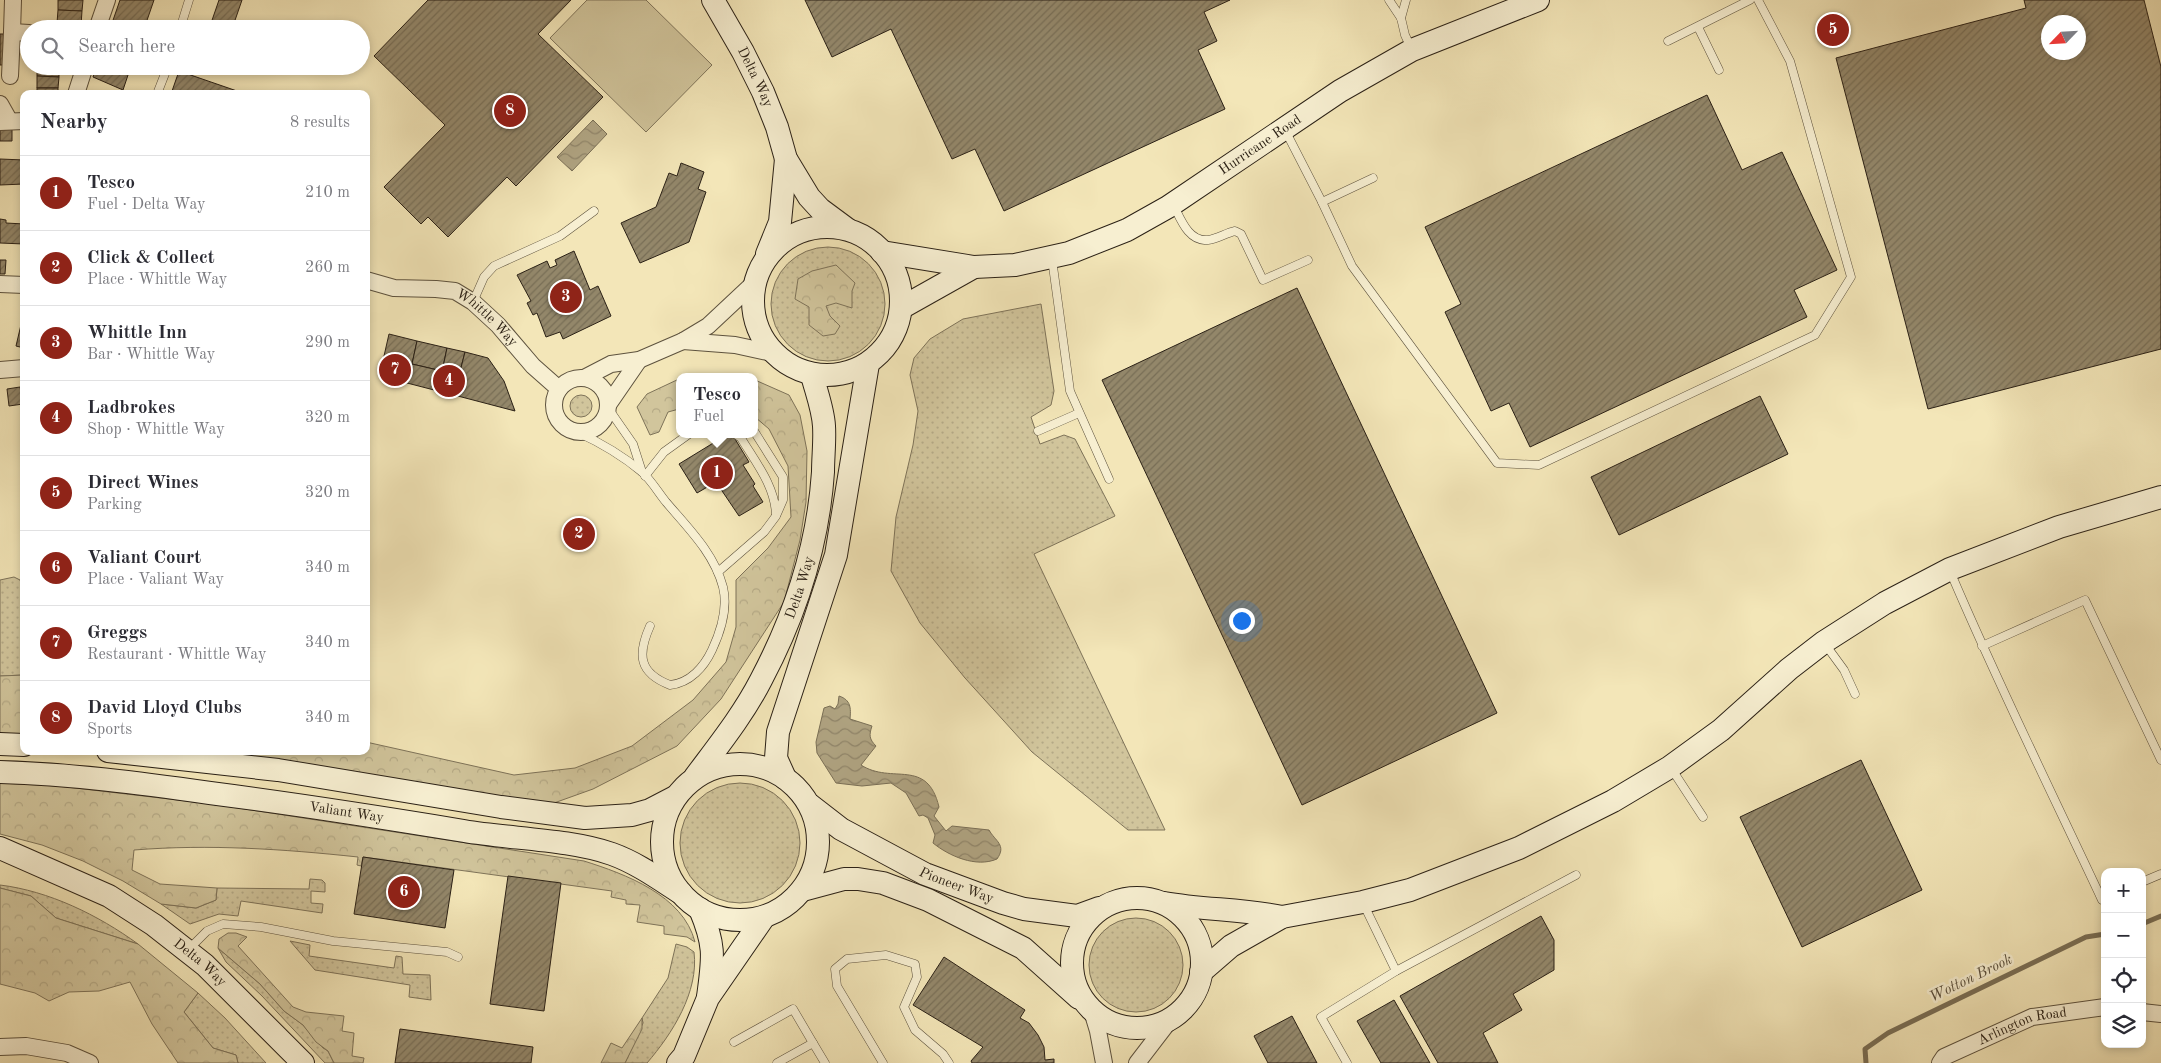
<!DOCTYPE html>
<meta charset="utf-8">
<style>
body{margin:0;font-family:"Old Standard TT",serif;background:#f2f2f3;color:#2b2b33}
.controls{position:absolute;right:15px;bottom:15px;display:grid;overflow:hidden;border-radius:10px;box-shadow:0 2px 8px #0003}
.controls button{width:45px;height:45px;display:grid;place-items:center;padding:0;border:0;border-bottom:1px solid #e1e1e2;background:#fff;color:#2b2b33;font:25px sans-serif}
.compass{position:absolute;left:2041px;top:15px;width:45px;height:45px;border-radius:50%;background:#fff;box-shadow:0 2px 8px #0003;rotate:245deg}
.you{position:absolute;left:1241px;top:620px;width:18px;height:18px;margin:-12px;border:4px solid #fff;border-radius:50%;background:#1a73e8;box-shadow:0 0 0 8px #1a73e833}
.badge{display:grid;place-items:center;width:32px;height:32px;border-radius:50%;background:#8f2418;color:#fff;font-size:16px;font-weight:700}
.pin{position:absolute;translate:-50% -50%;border:2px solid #fff;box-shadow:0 1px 5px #0006}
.popup{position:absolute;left:676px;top:373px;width:82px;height:65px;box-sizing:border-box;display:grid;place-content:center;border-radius:10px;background:#fff;filter:drop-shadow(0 1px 4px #0005);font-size:16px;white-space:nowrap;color:#7c7c81}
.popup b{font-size:19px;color:#2b2b33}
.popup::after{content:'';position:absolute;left:50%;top:100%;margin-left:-10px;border:10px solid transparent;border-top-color:#fff}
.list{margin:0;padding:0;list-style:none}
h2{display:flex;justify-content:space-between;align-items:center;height:65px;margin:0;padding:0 20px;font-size:21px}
h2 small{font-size:16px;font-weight:400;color:#7c7c81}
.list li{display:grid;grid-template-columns:32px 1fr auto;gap:15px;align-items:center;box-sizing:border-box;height:75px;padding:0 20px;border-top:1px solid #e1e1e2}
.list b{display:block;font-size:19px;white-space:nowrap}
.list p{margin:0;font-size:16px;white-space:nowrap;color:#7c7c81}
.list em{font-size:16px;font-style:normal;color:#7c7c81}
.icon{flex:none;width:28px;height:28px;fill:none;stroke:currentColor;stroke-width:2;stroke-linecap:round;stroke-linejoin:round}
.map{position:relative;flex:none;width:2161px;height:1063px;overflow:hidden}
.search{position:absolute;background:#fff;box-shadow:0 2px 8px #0003;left:20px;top:20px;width:350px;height:55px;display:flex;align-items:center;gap:12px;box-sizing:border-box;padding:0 18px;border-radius:28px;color:#7c7c81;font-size:19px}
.panel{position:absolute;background:#fff;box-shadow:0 2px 8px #0003;left:20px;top:90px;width:350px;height:665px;border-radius:10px}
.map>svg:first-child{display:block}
.grass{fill:url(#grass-dots);stroke:#7e7359}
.forest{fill:url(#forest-crowns);stroke:#7e7359}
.park{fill:#d1c59c;stroke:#7e7359}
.water{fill:url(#water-waves);stroke:#7a6f56}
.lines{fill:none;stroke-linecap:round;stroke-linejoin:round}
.stream{stroke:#7a6f56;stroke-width:5}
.building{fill:url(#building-hatch);stroke:#2b2116;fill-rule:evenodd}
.lane-casing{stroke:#5d523e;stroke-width:9}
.street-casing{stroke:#5d523e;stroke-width:18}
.secondary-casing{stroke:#2b2116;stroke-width:24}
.lane{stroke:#f7efd1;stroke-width:8}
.street{stroke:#f7efd1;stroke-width:16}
.secondary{stroke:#f7efd1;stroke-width:22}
.labels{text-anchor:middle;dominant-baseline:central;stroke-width:5;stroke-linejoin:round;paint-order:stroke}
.street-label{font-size:14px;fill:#2b2116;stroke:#f7efd1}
.water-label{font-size:15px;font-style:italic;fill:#594e3b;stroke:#f7efd1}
</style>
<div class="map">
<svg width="2161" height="1063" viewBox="0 0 2161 1063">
<defs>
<pattern id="grass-dots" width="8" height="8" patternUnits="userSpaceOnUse" patternTransform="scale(1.25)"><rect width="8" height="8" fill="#d1c59c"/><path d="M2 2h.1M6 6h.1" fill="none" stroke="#b4a986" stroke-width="1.8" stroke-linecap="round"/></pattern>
<pattern id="forest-crowns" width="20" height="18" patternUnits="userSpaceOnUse" patternTransform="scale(1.25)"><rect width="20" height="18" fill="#d1c59c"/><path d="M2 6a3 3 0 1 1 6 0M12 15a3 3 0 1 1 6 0" fill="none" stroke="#b4a986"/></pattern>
<pattern id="water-waves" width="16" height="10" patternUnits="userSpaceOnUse" patternTransform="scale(1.25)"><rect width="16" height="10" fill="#afa381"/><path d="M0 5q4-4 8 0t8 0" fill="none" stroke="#8f8469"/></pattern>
<pattern id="building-hatch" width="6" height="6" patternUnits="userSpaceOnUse" patternTransform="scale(1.25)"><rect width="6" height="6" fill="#93876a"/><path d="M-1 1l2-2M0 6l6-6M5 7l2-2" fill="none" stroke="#786e56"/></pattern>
</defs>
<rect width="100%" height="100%" fill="#f3e6b8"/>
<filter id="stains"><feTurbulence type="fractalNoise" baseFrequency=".004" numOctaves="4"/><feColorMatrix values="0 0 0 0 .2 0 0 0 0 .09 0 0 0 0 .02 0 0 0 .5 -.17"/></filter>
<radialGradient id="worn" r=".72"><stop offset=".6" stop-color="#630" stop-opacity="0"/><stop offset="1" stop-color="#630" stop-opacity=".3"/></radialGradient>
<g class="grass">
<circle cx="828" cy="304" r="57"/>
<polygon points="1041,304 1054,391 1051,405 1031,417 1040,444 1064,435 1075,439 1115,516 1034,554 1165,830 1128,830 1032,752 965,678 920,623 891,571 896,517 913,445 918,411 910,375 914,358 930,339 963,319"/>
<circle cx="581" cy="406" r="11"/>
<polygon points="14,577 20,580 24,591 24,675 0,676 0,580"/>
<circle cx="740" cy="843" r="60"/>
<polygon points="310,879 322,880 325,883 325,892 311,891 311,903 323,904 322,913 241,901 238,916 219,914 190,924 161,904 196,908 216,900 217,888 309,889"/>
<path d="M0 885C49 891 98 915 138 944L56 918 31 896 0 888Z"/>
<circle cx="1136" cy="965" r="47"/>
<polygon points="290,941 310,945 309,956 394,968 396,956 402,957 403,974 430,975 431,1000 409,997 410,985 315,970"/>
<path d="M676 944 687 947 694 952C699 992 672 1034 647 1063H625L643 1023 642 1018 668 978Z"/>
<polygon points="218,948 260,984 284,1011 303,1025 323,1048 328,1051 334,1063 325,1063 262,996 226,962"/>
<polygon points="198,993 225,1018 266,1063 238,1063 236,1055 213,1048 184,1012"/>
</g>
<g class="forest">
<polygon points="836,265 855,283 852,291 852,308 836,303 826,306 830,316 840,326 835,334 823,336 809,325 809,307 795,299 798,279 812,271"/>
<polygon points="679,379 679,409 668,412 659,432 650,435 637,407 647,394"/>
<polygon points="755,380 789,395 800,415 807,451 806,502 800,540 784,602 721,699 677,746 593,789 554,803 492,796 211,751 366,751 366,742 514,775 575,768 632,746 693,700 726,662 736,627 736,580 768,548 791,517 788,466 769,429 755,417"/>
<polygon points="24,675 24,739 0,738 0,676"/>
<path d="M0 783 58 786 212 804 584 861C625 874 683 895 695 942L687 937 664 934V926L637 922 640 905 626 904V900L611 897 612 891 363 857 361 866 357 865 358 857C283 849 209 844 134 850L132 870 160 884 217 888 216 900 196 908 161 904 123 881 83 861 42 845 0 834Z"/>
<polygon points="0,888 31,896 56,918 138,944 198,993 184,1012 213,1048 236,1055 238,1063 178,1063 152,1024 130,982 99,991 69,992 49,1001 35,993 0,984"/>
<polygon points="228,933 236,933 247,937 238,946 293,1007 306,1012 344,1016 342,1031 354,1033 352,1056 364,1058 363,1063 334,1063 328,1051 316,1042 303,1025 284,1011 260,984 218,948 219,939"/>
<polygon points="642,1018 642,1029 625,1063 601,1063 611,1043 622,1048"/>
</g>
<polygon class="park" points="587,0 646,0 712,65 646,132 550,38"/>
<g class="water">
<polygon points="593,120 607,134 572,171 557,157"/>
<path d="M839 696C851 700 851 708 850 719L872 726C869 735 869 739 876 746L861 765C892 785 927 757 939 807L934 816 946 831 952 826 989 830C995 841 1007 845 997 859 976 868 949 856 933 843L935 835 928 818 923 815 919 816 906 793 891 783 862 786 836 783 817 753 816 742 824 708 830 706 835 709 838 704Z"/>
</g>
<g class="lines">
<g class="stream">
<polyline points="2142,924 2161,916"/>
<polyline points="1866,1063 1865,1049 1888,1033 2086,937 2105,934"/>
</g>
</g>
<g class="building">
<polygon points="58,0 83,0 82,11 58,10"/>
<polygon points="120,0 154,0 144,29 110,29"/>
<polygon points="219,0 242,0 232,29 209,29"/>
<polygon points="428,0 571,0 538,34 603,97 516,186 507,177 448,237 428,217 421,224 384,187 445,125 374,56"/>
<polygon points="805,0 1230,0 1204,12 1217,41 1198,50 1225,109 1004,211 975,149 952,159 891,29 832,57"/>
<path d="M2024 0H2144L2161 67V349L1928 409 1836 58 2026 8ZM2048 22H2078V52H2048Z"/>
<polygon points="58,10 82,11 81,25 57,23"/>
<polygon points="0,34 5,34 4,65 0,65"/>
<polygon points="37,66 59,66 59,77 37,76"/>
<polygon points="97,66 131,66 123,90 93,77"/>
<polygon points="179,71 237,91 236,94 171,94"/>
<polygon points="37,76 59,77 58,88 37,88"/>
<rect x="37" y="88" width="21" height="6"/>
<polygon points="1707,95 1742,170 1782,152 1837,270 1794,290 1807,317 1530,447 1509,403 1491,411 1445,312 1461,304 1425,227"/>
<polygon points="0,127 12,128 12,141 0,141"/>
<polygon points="0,159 24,160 24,184 0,185"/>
<polygon points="681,163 704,172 698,189 706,192 689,242 640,263 621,223 656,207 669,173 677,176"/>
<polygon points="0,219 6,220 6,223 24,224 24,244 0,243"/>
<polygon points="574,251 590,290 598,286 611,316 563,339 560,332 546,337 537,313 533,315 527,303 531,301 517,275 547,261 550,268 557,265 555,260"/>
<polygon points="0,260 6,260 5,274 0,274"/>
<polygon points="1297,288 1497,713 1302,805 1102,380"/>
<polygon points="24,312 24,348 16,346"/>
<polygon points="389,334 417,341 412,364 384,356"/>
<polygon points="417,341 447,348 442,371 412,364"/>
<polygon points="447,348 465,352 454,395 438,391"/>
<polygon points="465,352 488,358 504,381 515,411 454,395"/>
<polygon points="384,356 412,364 407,383 379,376"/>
<polygon points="412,364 442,371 438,391 407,383"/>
<polygon points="20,387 23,404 9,406 7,389"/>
<polygon points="1760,396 1788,454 1619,535 1591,477"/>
<polygon points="728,434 732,434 749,462 743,465 755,484 753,486 763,502 739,516 716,482 697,493 679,464"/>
<polygon points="573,520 591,525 585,547 568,542"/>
<polygon points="1861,760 1922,890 1802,947 1740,817"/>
<polygon points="363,857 454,870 445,928 354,914"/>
<polygon points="508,876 561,883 544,1011 490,1004"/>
<polygon points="1541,916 1554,940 1554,970 1513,994 1522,1010 1483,1033 1498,1063 1438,1063 1400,996"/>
<polygon points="944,957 1025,1010 1020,1018 1029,1023 1038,1035 1044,1047 1045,1060 1054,1059 1054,1063 972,1063 971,1061 983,1047 913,1005"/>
<polygon points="1394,1000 1430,1063 1381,1063 1357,1021"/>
<polygon points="1292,1016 1317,1063 1268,1063 1254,1036"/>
<polygon points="400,1029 533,1047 531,1063 395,1063"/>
</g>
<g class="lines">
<g class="lane-casing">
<g id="lane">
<polyline points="1389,0 1401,18 1405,35 1411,48"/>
<polyline points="1401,18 1406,0"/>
<polyline points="1698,27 1719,70"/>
<polyline points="180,29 189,0"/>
<polyline points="1668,41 1750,0"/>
<polyline points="157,94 168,66"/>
<polyline points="1285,130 1322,202 1352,266 1497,463 1539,465 1815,335 1851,277 1790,61 1758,0"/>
<polyline points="1322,202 1373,178"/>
<path d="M1174 206C1181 220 1189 242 1208 240 1217 239 1226 233 1235 231L1241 234 1263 280 1308 260"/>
<polyline points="1052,259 1070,391 1109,479"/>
<polyline points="473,302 484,277 494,266 560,236 594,211"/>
<polyline points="608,408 633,444 642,472"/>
<polyline points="1038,431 1079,413"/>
<path d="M577 432C599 442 623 456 642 472 651 480 658 492 666 502 688 528 714 553 723 587 728 608 721 631 712 650 704 667 690 683 670 685 639 673 637 655 650 626"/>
<path d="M735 434 741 438C756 463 775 486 776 515"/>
<polyline points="645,476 664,452 689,434"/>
<path d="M1950 571C1997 682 2051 791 2102 900L2105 899"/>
<polyline points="718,572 764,532 776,516 783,500 783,477 754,431"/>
<polyline points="1825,644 1844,670 1855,694"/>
<polyline points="1982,646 2085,600 2161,760"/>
<polyline points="1671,768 1703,817"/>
<polyline points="2142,882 2161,874"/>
<polyline points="1364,905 1396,971"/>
<polyline points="189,949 207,931 223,924 261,927 333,941 447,952 458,957"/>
<polyline points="734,1042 793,1009 813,1043"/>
<polyline points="777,1063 813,1043 825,1063"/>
<polyline points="883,1063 837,986 835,969 847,959 886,955 915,964 917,977 904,1007 915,1030 943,1054 949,1063"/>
<polyline points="1347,1063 1321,1017 1396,971 1576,875"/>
</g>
</g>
<g class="street-casing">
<g id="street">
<polyline points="97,29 107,0"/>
<polyline points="12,32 13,0"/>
<polyline points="10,76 12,32 29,33"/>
<polyline points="76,94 85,66"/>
<polyline points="0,104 9,120"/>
<polyline points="0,122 24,121"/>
<path id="s1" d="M366 280 394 288 436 289 455 291 473 302 498 325 533 366 559 389"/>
<polyline points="0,284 24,285"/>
<polyline points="683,341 735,345 772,353"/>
<polyline points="0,370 24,368"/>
<circle cx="581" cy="405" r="27"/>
<polyline points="584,378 611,364 639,360 683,341 708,326 755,282"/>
<polyline points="608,405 639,360"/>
<polyline points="1092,1011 1098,1031 1104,1063"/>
<polyline points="2142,1012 2161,1014"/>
<polyline points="0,1047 26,1046 67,1053 90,1063"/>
<polyline points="1137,1063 1170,1020"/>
<path id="s2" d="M1940 1063 1944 1057 2032 1017 2105 1007"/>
</g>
</g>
<g class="secondary-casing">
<g id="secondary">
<path id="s3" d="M713 0 743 52 763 92 777 127 786 159 809 197 820 209 847 229"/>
<circle cx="827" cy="301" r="74"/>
<path id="s4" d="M882 252 974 267 1015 265 1069 253 1127 230 1168 207 1340 91 1412 50 1538 0"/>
<polyline points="767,254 780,222 786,159"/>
<polyline points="901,308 974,267"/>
<polyline points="0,744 24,745"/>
<polyline points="108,751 278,770 501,807 585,818 632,815 650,810 675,797"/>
<circle cx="740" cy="842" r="78"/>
<path id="s5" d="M0 772C70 774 140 783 210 793 295 804 379 817 464 831 510 839 569 839 612 854 637 863 659 879 681 893"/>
<path id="s6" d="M695 777C718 746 743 715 761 680 796 614 818 546 823 472 823 457 825 441 824 426 823 409 816 391 812 375"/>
<polyline points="785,778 776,758 778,732 836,555 868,364"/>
<path id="s7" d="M810 805 841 829 925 874 1003 903 1024 909 1077 916 1099 908"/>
<path id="s8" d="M0 848 109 896 154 925 205 965 303 1063"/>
<polyline points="803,890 844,879 858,879 883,883 928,900 1023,948 1079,998"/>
<circle cx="1137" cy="963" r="65"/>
<path d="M1164 903C1204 910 1243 909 1282 917"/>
<path d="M700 909C716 947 713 958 708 997"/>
<polyline points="1201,972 1231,946 1282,917 1363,902 1410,890 1519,848 1613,801 1670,767 1721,730 1789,669 1824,642 1885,603 1950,569 2059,527 2161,497"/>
<polyline points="678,1063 684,1056 708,998 764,917"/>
</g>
</g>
<use href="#lane" class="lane"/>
<use href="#street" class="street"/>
<use href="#secondary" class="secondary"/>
</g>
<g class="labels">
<g class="street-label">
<text stroke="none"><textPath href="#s3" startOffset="88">Delta Way</textPath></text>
<text stroke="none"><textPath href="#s4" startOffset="410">Hurricane Road</textPath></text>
<text stroke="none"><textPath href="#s1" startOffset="132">Whittle Way</textPath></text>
<text stroke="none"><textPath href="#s6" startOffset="218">Delta Way</textPath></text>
<text stroke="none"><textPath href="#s5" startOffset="349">Valiant Way</textPath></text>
<text stroke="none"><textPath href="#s7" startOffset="168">Pioneer Way</textPath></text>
<text stroke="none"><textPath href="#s8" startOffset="232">Delta Way</textPath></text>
<text stroke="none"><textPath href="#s2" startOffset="92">Arlington Road</textPath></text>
</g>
<g class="water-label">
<text transform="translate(1971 979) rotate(-26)">Wotton Brook</text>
</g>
</g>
<rect width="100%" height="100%" filter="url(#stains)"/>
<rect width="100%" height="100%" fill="url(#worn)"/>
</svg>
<div class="controls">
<button>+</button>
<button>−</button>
<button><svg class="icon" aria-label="locate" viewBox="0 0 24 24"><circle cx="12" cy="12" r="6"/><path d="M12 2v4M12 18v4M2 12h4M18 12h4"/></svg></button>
<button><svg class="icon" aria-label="layers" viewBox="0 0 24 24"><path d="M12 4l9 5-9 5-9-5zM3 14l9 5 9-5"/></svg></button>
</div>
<svg class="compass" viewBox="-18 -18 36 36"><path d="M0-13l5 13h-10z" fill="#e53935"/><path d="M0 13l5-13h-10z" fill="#7c7c81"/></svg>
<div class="you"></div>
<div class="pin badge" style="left:717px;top:473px">1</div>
<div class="popup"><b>Tesco</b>Fuel</div>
<div class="pin badge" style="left:579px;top:534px">2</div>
<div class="pin badge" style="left:566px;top:297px">3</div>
<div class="pin badge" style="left:449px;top:381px">4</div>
<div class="pin badge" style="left:1833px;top:30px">5</div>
<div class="pin badge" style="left:404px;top:892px">6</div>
<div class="pin badge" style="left:395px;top:370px">7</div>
<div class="pin badge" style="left:510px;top:111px">8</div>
<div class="search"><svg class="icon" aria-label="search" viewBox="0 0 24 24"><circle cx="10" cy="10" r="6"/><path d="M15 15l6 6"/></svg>Search here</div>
<section class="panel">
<h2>Nearby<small>8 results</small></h2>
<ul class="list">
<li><span class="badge">1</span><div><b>Tesco</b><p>Fuel · Delta Way</p></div><em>210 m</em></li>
<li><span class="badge">2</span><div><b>Click &amp; Collect</b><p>Place · Whittle Way</p></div><em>260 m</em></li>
<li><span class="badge">3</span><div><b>Whittle Inn</b><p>Bar · Whittle Way</p></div><em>290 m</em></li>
<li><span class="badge">4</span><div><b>Ladbrokes</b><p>Shop · Whittle Way</p></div><em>320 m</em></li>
<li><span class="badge">5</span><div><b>Direct Wines</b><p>Parking</p></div><em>320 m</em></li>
<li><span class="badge">6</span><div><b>Valiant Court</b><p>Place · Valiant Way</p></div><em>340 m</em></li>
<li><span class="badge">7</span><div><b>Greggs</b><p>Restaurant · Whittle Way</p></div><em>340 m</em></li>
<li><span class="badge">8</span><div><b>David Lloyd Clubs</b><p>Sports</p></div><em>340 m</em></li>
</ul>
</section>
</div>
